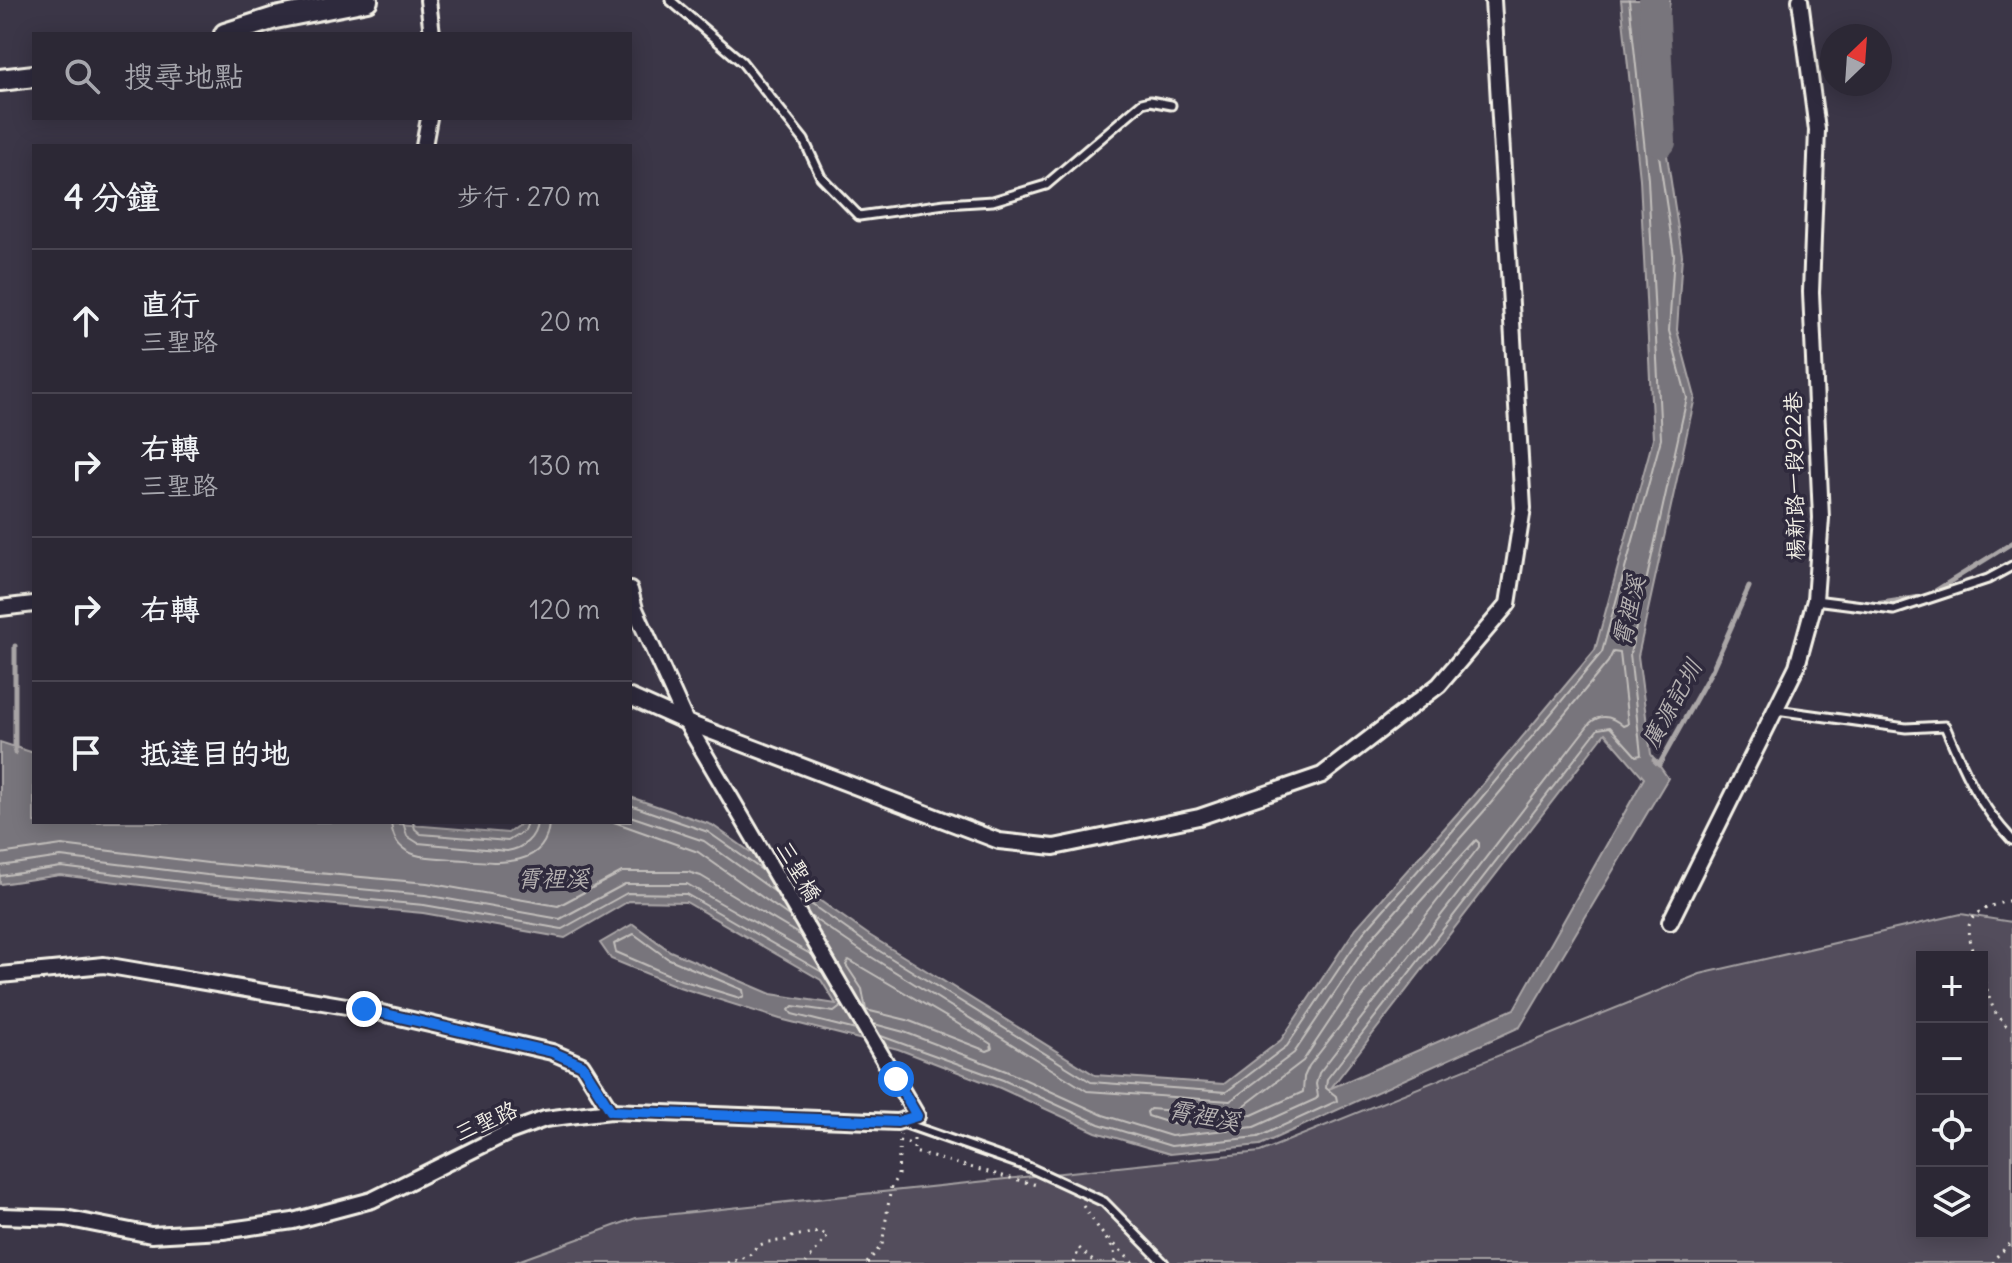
<!DOCTYPE html>
<html lang="zh-TW">
<meta charset="utf-8">
<style>
body{margin:0;font-family:Delius,"LXGW WenKai TC",sans-serif;background:#34303d;color:#f1f3f6}
.controls{position:absolute;right:24px;bottom:24px;display:grid;overflow:hidden;border-radius:0px;box-shadow:0 4px 20px #0003}
.controls button{width:72px;height:72px;display:grid;place-items:center;padding:0;border:0;border-bottom:2px solid #484450;background:#2c2835;color:#f1f3f6;font:40px sans-serif}
.compass{position:absolute;left:1820px;top:24px;width:72px;height:72px;border-radius:50%;background:#2c2835;box-shadow:0 4px 20px #0003;rotate:25deg}
.stop{position:absolute;width:24px;height:24px;margin:-18px;border:6px solid #1a73e8;border-radius:50%;background:#fff}
.stop.end{background:#1a73e8;border-color:#fff;box-shadow:0 2px 8px #0008}
.list{margin:0;padding:0;list-style:none}
h2{display:flex;justify-content:space-between;align-items:center;height:104px;margin:0;padding:0 32px;font-size:34px}
h2 small{font-size:26px;font-weight:400;color:#a6a6ad}
.list li{display:grid;grid-template-columns:52px 1fr auto;gap:24px;align-items:center;box-sizing:border-box;height:144px;padding:0 32px;border-top:2px solid #484450}
.list b{display:block;font-size:30px;white-space:nowrap}
.list p{margin:0;font-size:26px;white-space:nowrap;color:#a6a6ad}
.list em{font-size:26px;font-style:normal;color:#a6a6ad}
.icon{flex:none;width:44px;height:44px;fill:none;stroke:currentColor;stroke-width:2;stroke-linecap:round;stroke-linejoin:round}
.map{position:relative;flex:none;width:2012px;height:1263px;overflow:hidden}
.search{position:absolute;background:#2c2835;box-shadow:0 4px 20px #0003;left:32px;top:32px;width:600px;height:88px;display:flex;align-items:center;gap:20px;box-sizing:border-box;padding:0 28px;border-radius:0px;color:#a6a6ad;font-size:30px}
.panel{position:absolute;background:#2c2835;box-shadow:0 4px 20px #0003;left:32px;top:144px;width:600px;height:680px;border-radius:0px}
.map>svg:first-child{display:block}
.green{fill:#534e5c;stroke:#a4a0a2;stroke-width:2;fill-rule:evenodd}
.water{fill:#78747b;stroke:#aaa6a7;stroke-width:2;fill-rule:evenodd}
.lines{fill:none;stroke-linecap:round;stroke-linejoin:round}
.shore{stroke:#c2bfbc;stroke-width:2}
.stream{stroke:#aaa6a7;stroke-width:5}
.river{stroke:#78747b;stroke-width:30}
.lane-casing{stroke:#f4f1e8;stroke-width:13}
.street-casing{stroke:#f4f1e8;stroke-width:20}
.secondary-casing{stroke:#f4f1e8;stroke-width:26}
.path{stroke:#f4f1e8;stroke-width:3;stroke-dasharray:2 6;stroke-linecap:butt}
.lane{stroke:#2f2a3d;stroke-width:7}
.street{stroke:#2f2a3d;stroke-width:14}
.secondary{stroke:#2f2a3d;stroke-width:20}
.route{stroke:#1a73e8;stroke-width:10}
.labels{text-anchor:middle;dominant-baseline:central;stroke-width:7;stroke-linejoin:round;paint-order:stroke}
.street-label{font-size:22px;fill:#f4f1e8;stroke:#2f2a3d}
.water-label{font-size:24px;font-style:italic;fill:#b6b2b2;stroke:#2f2a3d}
</style>
<div class="map">
<svg width="2012" height="1263" viewBox="0 0 2012 1263">
<rect width="100%" height="100%" fill="#3b3647"/>
<filter id="ink" filterUnits="userSpaceOnUse"><feTurbulence type="fractalNoise" baseFrequency=".0125" numOctaves="2"/><feDisplacementMap in="SourceGraphic" scale="16" xChannelSelector="R" yChannelSelector="G"/><feConvolveMatrix kernelMatrix="1 2 1 2 8 2 1 2 1" color-interpolation-filters="sRGB"/></filter>
<g filter="url(#ink)">
<path class="green" d="M1961 914 2012 922V1263H512L636 1218 1260 1152 1700 974ZM1922 957H1982V1233H1922Z"/>
<path class="water" d="M1621 0H1670L1658 95 1682 255 1677 330 1695 397 1638 656 1651 754 1668 778 1520 1027 1260 1145 1170 1154 1096 1132 1000 1088 898 1049 780 1019 679 987 611 959 600 943 633 924 670 951 771 994 836 1004 821 980 686 902 629 901 565 938 423 913 205 893 60 875 0 884V742L34 753V822H375L508 833 523 822H630V797L712 825 869 935 1095 1075 1224 1084 1281 1040 1356 928 1472 797 1595 650 1653 439 1640 179ZM1605 733 1644 778 1514 1009 1331 1088Z"/>
<g class="lines">
<g class="shore">
<polyline points="630,805 708,832 762,870"/>
<polyline points="630,816 704,841 774,891"/>
<path d="M391 822C392 833 395 843 404 849 416 859 437 857 452 859 486 861 547 874 549 822"/>
<path d="M403 822 407 836 418 843 507 851C522 849 536 838 537 822"/>
<polyline points="413,822 415,829 421,834 508,841 524,831 527,822"/>
<polyline points="614,822 698,852 789,916"/>
<polygon points="1476,840 1479,843 1479,847 1309,1066 1304,1077 1303,1092 1252,1115 1240,1115 1240,1109 1303,1061 1380,946"/>
<polyline points="0,854 62,845 208,863 427,883 558,906 622,872 688,872 701,876 800,935"/>
<polyline points="0,866 61,857 207,875 425,895 560,919 625,884 687,884 812,955"/>
<polyline points="0,876 61,867 206,885 424,905 562,929 627,893 686,894 822,972"/>
<polyline points="798,895 865,942 1091,1082 1226,1092 1287,1046 1363,933 1478,802 1602,652 1661,439 1648,179 1629,0"/>
<path d="M810 916 860 950 1087 1091 1230 1101 1294 1053 1371 939 1486 809 1608 662 1613 652 1620 653 1628 724 1623 726C1612 716 1601 713 1590 723L1319 1073 1316 1084 1318 1096 1316 1099 1254 1127 1171 1136 1103 1115 1006 1071 904 1032 874 1024"/>
<polygon points="634,934 667,958 743,990 744,996 740,998 681,980 616,952 614,944"/>
<polygon points="849,960 977,1035 991,1044 992,1049 987,1051 907,1020 866,1010 862,989 846,965"/>
<polyline points="842,1006 834,1012 793,1006 789,1010 792,1014 856,1030"/>
<polyline points="881,1036 1003,1080 1099,1124 1171,1146 1258,1137 1337,1101 1336,1096 1326,1088 1327,1079 1598,729 1610,727 1636,756 1641,755 1630,654 1687,398 1669,331 1674,255 1650,96 1662,0"/>
<polygon points="1150,1109 1204,1113 1207,1117 1204,1120 1173,1124 1148,1116 1147,1112"/>
</g>
<g class="stream">
<polyline points="1869,605 1927,596 2012,543"/>
<polyline points="15,646 15,753"/>
<polyline points="1654,760 1659,765 1712,670 1749,587"/>
</g>
<polyline class="river" points="1654,0 1661,142"/>
<g class="lane-casing">
<g id="lane">
<polyline points="670,0 742,62 804,140 821,177 859,216 945,204 993,201 1046,185 1142,103 1150,101 1171,105"/>
<polyline points="1815,600 1894,610 1988,579 2012,566"/>
<path d="M1776 710 1906 728 1945 726C1965 773 1977 802 2012 840"/>
<polyline points="903,1123 1026,1166 1104,1202 1164,1263"/>
</g>
</g>
<g class="street-casing">
<g id="street">
<polyline points="428,0 432,34"/>
<polyline points="424,146 429,118"/>
<polyline points="0,608 34,604"/>
<polyline points="630,697 686,722 999,841 1054,847 1199,817 1322,775 1439,685 1508,604 1523,508 1493,0"/>
<polyline points="1670,922 1797,666 1815,600 1821,518 1811,292 1817,130 1800,0"/>
<polyline points="0,975 104,965 364,1009 552,1052 582,1065 611,1111"/>
<polyline points="0,1216 65,1218 151,1235 223,1231 293,1221 372,1200 509,1132 545,1119 585,1114 611,1111 897,1122 917,1116 686,722 635,609 630,590"/>
</g>
</g>
<g class="secondary-casing">
<g id="secondary">
<polyline points="225,34 275,18 367,0"/>
<polyline points="0,80 34,76"/>
</g>
</g>
<g class="path">
<path d="M1975 957C1958 918 1975 909 2012 900"/>
<path d="M1982 974C1989 994 1992 1019 2012 1029"/>
<polyline points="914,1139 914,1152 1040,1186"/>
<polyline points="899,1141 913,1144"/>
<polyline points="1083,1206 1114,1250 1115,1263"/>
<polyline points="1109,1239 1133,1263"/>
<polyline points="727,1263 749,1256 757,1246 768,1242 788,1240 793,1236 820,1232 828,1236 806,1263"/>
<polyline points="867,1263 882,1245 891,1187 898,1175 900,1134"/>
<polyline points="1074,1263 1079,1248 1095,1263"/>
<polyline points="1993,1263 1993,1260 2012,1242"/>
</g>
<use href="#lane" class="lane"/>
<use href="#street" class="street"/>
<use href="#secondary" class="secondary"/>
</g>
</g>
<g class="lines" filter="url(#ink)">
<polyline class="route" points="364,1009 552,1052 582,1065 611,1111 897,1122 917,1116 896,1079"/>
</g>
<g class="labels">
<g class="street-label">
<text transform="translate(1794 476) rotate(-91)">楊新路一段922巷</text>
<text transform="translate(799 871) rotate(60)">三聖橋</text>
<text transform="translate(486 1121) rotate(-24)">三聖路</text>
</g>
<g class="water-label">
<text transform="translate(1628 611) rotate(-77)">霄裡溪</text>
<text transform="translate(1671 704) rotate(-61)">廣源記圳</text>
<text x="553" y="878">霄裡溪</text>
<text transform="translate(1204 1115) rotate(11)">霄裡溪</text>
</g>
</g>
</svg>
<div class="controls">
<button>+</button>
<button>−</button>
<button><svg class="icon" aria-label="locate" viewBox="0 0 24 24"><circle cx="12" cy="12" r="6"/><path d="M12 2v4M12 18v4M2 12h4M18 12h4"/></svg></button>
<button><svg class="icon" aria-label="layers" viewBox="0 0 24 24"><path d="M12 4l9 5-9 5-9-5zM3 14l9 5 9-5"/></svg></button>
</div>
<svg class="compass" viewBox="-18 -18 36 36"><path d="M0-13l5 13h-10z" fill="#e53935"/><path d="M0 13l5-13h-10z" fill="#a6a6ad"/></svg>
<div class="stop" style="left:896px;top:1079px"></div>
<div class="stop end" style="left:364px;top:1009px"></div>
<div class="search"><svg class="icon" aria-label="search" viewBox="0 0 24 24"><circle cx="10" cy="10" r="6"/><path d="M15 15l6 6"/></svg>搜尋地點</div>
<section class="panel">
<h2>4 分鐘<small>步行 · 270 m</small></h2>
<ul class="list">
<li><svg class="icon" aria-label="ahead" viewBox="0 0 24 24"><path d="M12 20V5M6 11l6-6 6 6"/></svg><div><b>直行</b><p>三聖路</p></div><em>20 m</em></li>
<li><svg class="icon" aria-label="right" viewBox="0 0 24 24"><path d="M7 20v-9h11M14 6l5 5-5 5"/></svg><div><b>右轉</b><p>三聖路</p></div><em>130 m</em></li>
<li><svg class="icon" aria-label="right" viewBox="0 0 24 24"><path d="M7 20v-9h11M14 6l5 5-5 5"/></svg><div><b>右轉</b></div><em>120 m</em></li>
<li><svg class="icon" aria-label="arrive" viewBox="0 0 24 24"><path d="M6 21V4h12l-3 4 3 4H6"/></svg><div><b>抵達目的地</b></div></li>
</ul>
</section>
</div>
